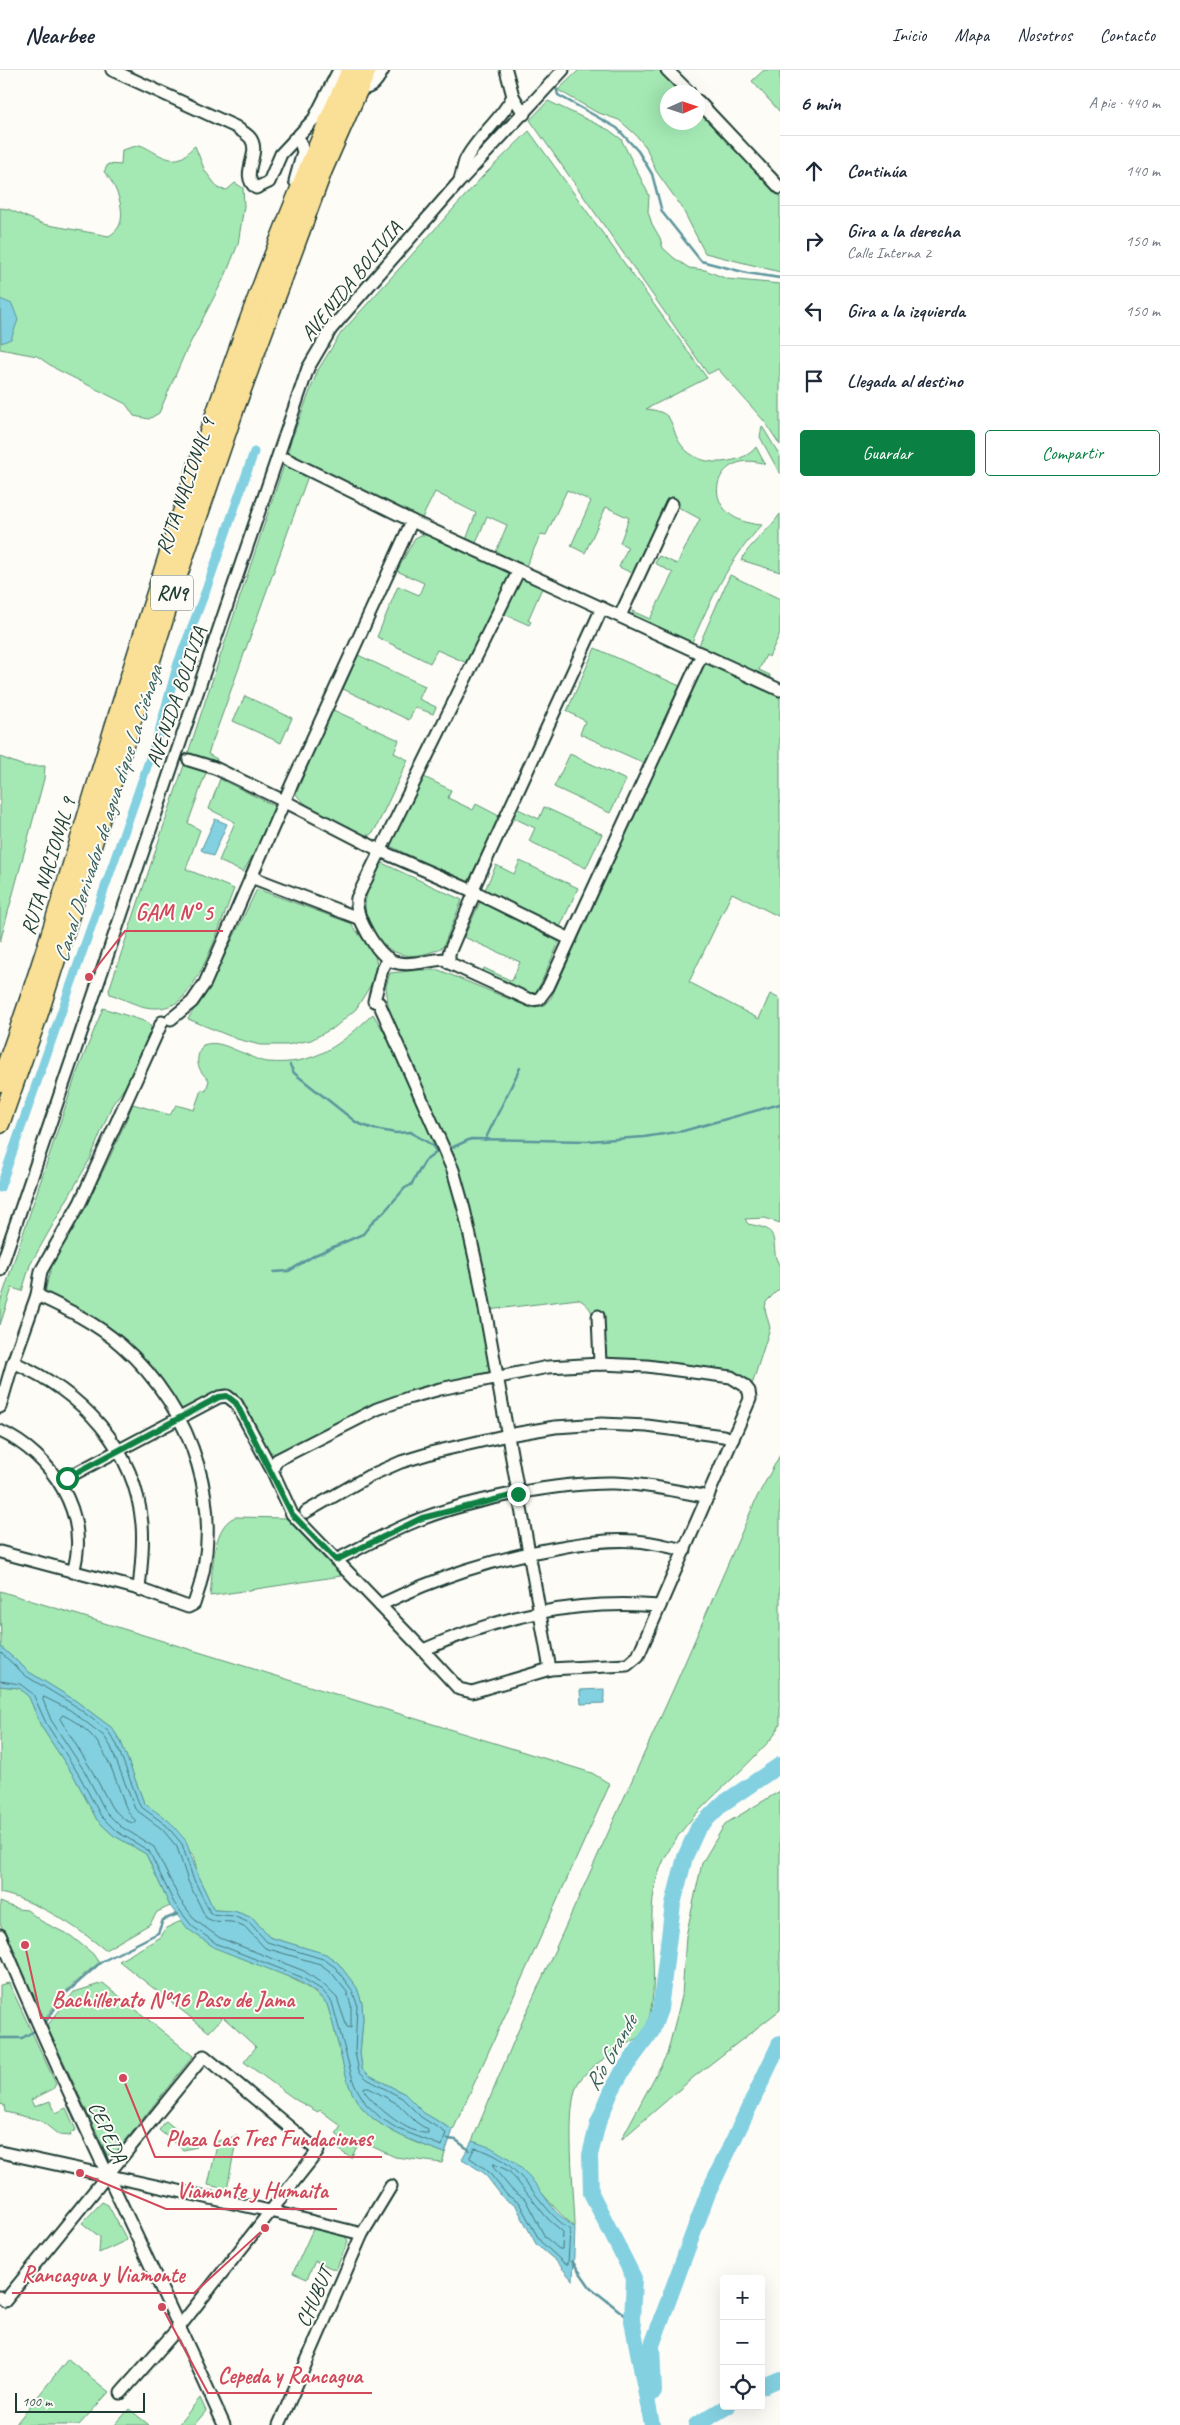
<!DOCTYPE html>
<html lang="es">
<meta charset="utf-8">
<style>
body{margin:0;font-family:Caveat,sans-serif;background:#f6f6f7;color:#1f2937}
.controls{position:absolute;right:15px;bottom:15px;display:grid;overflow:hidden;border-radius:5px;box-shadow:0 5px 20px #0002}
.controls button{width:45px;height:45px;display:grid;place-items:center;padding:0;border:0;border-bottom:1px solid #e0e1e3;background:#fff;color:#1f2937;font:25px sans-serif}
.compass{position:absolute;left:660px;top:15px;width:45px;height:45px;border-radius:50%;background:#fff;box-shadow:0 5px 20px #0002;rotate:87deg}
.scale{position:absolute;left:15px;bottom:12px;width:130px;box-sizing:border-box;padding-left:5px;border:2px solid #1f3d34;border-top:0;font-size:14px;line-height:18px;white-space:nowrap;color:#1f3d34;-webkit-text-stroke:4px #fdfcf7;paint-order:stroke}
.stop{position:absolute;width:15px;height:15px;margin:-11px;border:4px solid #0b8043;border-radius:50%;background:#fff}
.stop.end{background:#0b8043;border-color:#fff;box-shadow:0 1px 5px #0008}
.list{margin:0;padding:0;list-style:none}
h2{display:flex;justify-content:space-between;align-items:center;height:65px;margin:0;padding:0 20px;font-size:21px}
h2 small{font-size:16px;font-weight:400;color:#747a83}
.list li{display:grid;grid-template-columns:32px 1fr auto;gap:15px;align-items:center;box-sizing:border-box;height:70px;padding:0 20px;border-top:1px solid #e0e1e3}
.list b{display:block;font-size:19px;white-space:nowrap}
.list p{margin:0;font-size:16px;white-space:nowrap;color:#747a83}
.list em{font-size:16px;font-style:normal;color:#747a83}
.actions{display:flex;gap:10px;padding:15px 20px}
.actions a{flex:1;padding:11px 0;border:1px solid #0b8043;border-radius:5px;text-align:center;font-size:18px;color:#0b8043}
.actions .main{background:#0b8043;color:#fff}
.icon{flex:none;width:28px;height:28px;fill:none;stroke:currentColor;stroke-width:2;stroke-linecap:round;stroke-linejoin:round}
.map{position:relative;flex:none;width:780px;height:2355px;overflow:hidden}
header{display:flex;align-items:center;gap:30px;box-sizing:border-box;height:70px;padding:0 25px;background:#fff;border-bottom:1px solid #e0e1e3}
header strong{font-size:24px}
nav{display:flex;gap:28px;margin-inline-start:auto;font-size:18px}
main{display:flex}
aside{flex:1;background:#fff}
.map>svg:first-child{display:block}
.green{fill:#a4e9b4;stroke:#629374}
.water{fill:#83d0e1;stroke:#5b959c}
.lines{fill:none;stroke-linecap:round;stroke-linejoin:round}
.shore{stroke:#477879;stroke-width:1}
.stream{stroke:#5b959c;stroke-width:2.5}
.canal{stroke:#83d0e1;stroke-width:9}
.river{stroke:#83d0e1;stroke-width:16}
.minor-casing{stroke:#1f3d34;stroke-width:15}
.highway-casing{stroke:#1f3d34;stroke-width:21}
.minor{stroke:#fdfcf7;stroke-width:11}
.highway{stroke:#fadf96;stroke-width:18}
.route{stroke:#0b8043;stroke-width:6}
.labels{text-anchor:middle;dominant-baseline:central;stroke-width:4;stroke-linejoin:round;paint-order:stroke}
.shield{fill:#fdfcf7;stroke:#62766e;stroke-width:1}
.shield-label{font-size:20px;font-weight:bold;fill:#1f3d34}
.street-label{font-size:21px;fill:#1f3d34;stroke:#fdfcf7}
.water-label{font-size:22px;font-style:italic;fill:#38625f;stroke:#fdfcf7}
.leader{fill:none;stroke:#d1495b;stroke-width:2}
.callout-dot{fill:#d1495b;stroke:#fdfcf7;stroke-width:2}
.callout-label{font-size:22px;text-anchor:middle;font-weight:bold;fill:#d1495b;stroke:#fdfcf7;stroke-width:4;stroke-linejoin:round;paint-order:stroke}
</style>
<header>
<strong>Nearbee</strong>
<nav><a>Inicio</a><a>Mapa</a><a>Nosotros</a><a>Contacto</a></nav>
</header>
<main>
<div class="map">
<svg width="780" height="2355" viewBox="0 0 780 2355">
<rect width="100%" height="100%" fill="#fdfcf7"/>
<filter id="ink" filterUnits="userSpaceOnUse"><feTurbulence type="fractalNoise" baseFrequency=".02" numOctaves="2"/><feDisplacementMap in="SourceGraphic" scale="10" xChannelSelector="R" yChannelSelector="G"/><feConvolveMatrix kernelMatrix="1 2 1 2 8 2 1 2 1" color-interpolation-filters="sRGB"/></filter>
<g filter="url(#ink)">
<g class="green">
<polygon points="579,0 660,0 680,22 668,22 668,52 698,52 698,41 780,124 780,202 705,183 681,136 656,101 646,77 635,64 619,50 596,42 558,20"/>
<polygon points="764,0 780,0 780,42 752,11"/>
<polygon points="548,31 609,60 621,69 649,125 648,142 652,154 660,168 663,178 674,188 689,198 705,200 727,209 780,214 780,375 765,352 718,299 708,304 530,50"/>
<path d="M529 61 707 308 646 339C654 340 662 341 668 347 672 352 674 361 677 368 687 388 708 395 729 391 740 389 750 385 756 377L765 394C711 376 694 450 762 455 729 490 711 529 692 572L634 547 632 541 650 549 673 503 655 493 659 486 677 494 700 449 678 437V431L670 427 634 504 619 497 628 477 620 473 629 448 606 437 585 483 571 476 591 431 567 420 546 465 541 464 526 496 496 482 507 455 487 446 476 473 466 470 476 443 435 422 421 450 289 385V376L318 300 341 263 483 106Z"/>
<path d="M140 75C152 79 168 95 183 87 188 84 190 79 195 76L205 101 219 119 227 120 235 113 243 118 244 136 238 174 226 204 185 283 159 343 149 349 134 346 126 334 56 299 37 286 0 279V138L8 139 43 154 109 166C112 164 116 161 118 158 128 143 115 112 104 102L108 94 121 95 122 80Z"/>
<polygon points="762,356 780,386 780,404 760,367"/>
<path d="M289 394 309 403 208 684 217 689 215 695 207 700 188 753 200 760 186 799 234 819C222 849 206 902 184 926 178 934 167 938 157 938 141 939 125 929 110 924L109 920 284 395Z"/>
<path d="M780 444V502L741 490C751 472 769 461 780 444Z"/>
<polygon points="421,465 430,465 512,504 467,593 437,580 430,593 377,567 398,516 419,525 424,513 397,501 415,468"/>
<polygon points="730,505 780,529 780,563 769,587 766,585 759,600 770,605 769,609 699,575"/>
<polygon points="519,508 542,518 528,550 531,552 529,555 504,544"/>
<polygon points="595,578 682,617 644,693 580,664 585,651 567,641"/>
<polygon points="358,585 425,616 419,629 436,637 433,644 415,637 409,650 343,619"/>
<path d="M709 593 720 596 780 628V847L732 823 689 912 759 949 770 924 780 929V1153L765 1148 745 1149 748 1154C772 1159 773 1159 775 1183 775 1189 779 1193 780 1198 780 1205 780 1212 780 1218L766 1232 765 1239 770 1258 751 1318 744 1308 732 1303 594 1289C595 1266 601 1240 578 1229L488 1240 456 1088 445 1069 389 943 386 916 390 903 420 900H439L531 938 544 935 551 928 700 602 703 596Z"/>
<polygon points="245,626 292,648 281,673 233,651"/>
<path d="M331 639 399 670 394 683 408 690 375 760 370 765H365C346 755 307 741 296 724Z"/>
<polygon points="570,684 626,710 610,743 554,717"/>
<polygon points="0,687 24,696 45,696 44,709 0,872"/>
<polygon points="424,707 451,720 448,728 473,740 476,734 501,747 468,814 390,776"/>
<polygon points="220,709 275,736 257,778 243,802 219,791 235,752 209,739"/>
<polygon points="544,737 602,764 586,798 529,771 535,758 512,747 516,738 539,749"/>
<polygon points="520,791 578,818 560,857 484,822 496,795 514,804"/>
<path d="M380 792 462 830 443 877C416 891 389 889 373 861 368 854 364 845 365 836 365 822 375 805 380 792Z"/>
<polygon points="257,819 350,853 374,883 377,894 375,908 356,939 335,957 311,970 287,975 260,975 237,969 188,949 217,901"/>
<polygon points="480,832 559,872 537,922 529,926 481,905 484,898 512,911 520,892 464,867"/>
<polygon points="103,938 147,952 151,957 150,966 133,1006 112,1035 90,1089 30,1195 22,1221 12,1218 0,1255 0,1233 76,1005"/>
<path d="M373 944 387 967 450 1103 460 1137 484 1259 490 1302 386 1330 336 1353 277 1385 269 1381 243 1330 218 1322 182 1339 150 1299 45 1226C50 1179 81 1146 101 1105 113 1082 123 1057 133 1034L170 1045 176 1035 194 1040 201 1020 206 1021 209 1010C197 1000 194 989 203 975 218 970 229 978 243 983 251 986 260 992 268 992 316 996 341 974 373 944Z"/>
<path d="M780 1385C780 1452 780 1519 780 1586 780 1600 780 1643 780 1654 777 1665 764 1676 757 1684 723 1721 679 1750 660 1799 640 1851 666 1910 644 1963 624 1979 596 1989 580 2010 563 2031 575 2127 575 2157 534 2123 528 2090 472 2071L518 1961 673 1620 757 1427Z"/>
<path d="M235 1447 286 1448 341 1506 210 1526C213 1503 211 1457 235 1447Z"/>
<polygon points="0,1521 592,1703 610,1714 453,2060 424,2043 405,2024 369,2005 362,1998 360,1983 363,1950 362,1933 357,1918 338,1893 325,1884 269,1867 253,1848 234,1841 214,1840 198,1806 193,1785 144,1733 121,1672 112,1658 76,1631 29,1602 1,1577"/>
<path d="M0 1616 19 1618 29 1627 41 1656 75 1708 97 1750 113 1765 146 1784 170 1836 157 1842 150 1854 105 1880C76 1856 37 1831 0 1823Z"/>
<polygon points="780,1721 780,1940 695,2006 621,2070 667,1984 682,1926 686,1866 702,1793 725,1754"/>
<path d="M0 1832 18 1839 27 1840 41 1851 71 1866 93 1884 99 1893C74 1911 57 1928 42 1955L0 1853Z"/>
<path d="M181 1851C221 1895 287 1891 327 1934 336 1960 340 1988 349 2015 363 2055 409 2070 445 2083L442 2093 395 2087 360 2071 351 2088 339 2080 344 2071 336 2064 341 2056 320 2040 318 2042 296 2030 244 1992 256 1977 223 1947 209 1962 119 1891 161 1867 166 1858Z"/>
<polygon points="9,1913 56,2014 53,2019 31,2030 34,2037 50,2031 56,2043 66,2038 76,2060 70,2063 71,2066 59,2065 40,2050 5,2042 4,2035 0,2034 0,1915"/>
<polygon points="103,1913 193,1986 113,2086 107,2085 47,1956 74,1922"/>
<polygon points="166,2051 197,2077 183,2080 159,2060"/>
<polygon points="237,2066 227,2119 208,2115 218,2071"/>
<polygon points="102,2132 108,2135 127,2170 99,2183 100,2167 82,2153"/>
<polygon points="313,2159 345,2166 348,2171 336,2200 315,2191 307,2209 293,2203"/>
<polygon points="68,2289 109,2322 79,2355 15,2355"/>
<polygon points="200,2328 206,2341 194,2355 178,2355"/>
<polygon points="129,2339 149,2355 115,2355"/>
</g>
<g class="water">
<polygon points="0,229 12,234 18,250 11,269 1,273"/>
<polygon points="215,749 227,754 213,786 201,780"/>
<path d="M0 1573 1 1577 29 1602 76 1631 112 1658 121 1672 144 1733 169 1751 186 1771 198 1806 214 1840 234 1841 253 1848 269 1867 326 1884 338 1893 357 1918 362 1933 363 1950 360 1983 362 1998 369 2005 405 2024 424 2043 453 2060 445 2083C409 2070 363 2055 349 2015 340 1988 336 1960 327 1934L318 1924 299 1911 215 1878 188 1859 170 1836 146 1784 113 1765 97 1750 75 1708 41 1656 29 1627 19 1618 0 1616Z"/>
<polygon points="604,1619 604,1633 581,1634 580,1620"/>
<polygon points="472,2071 492,2078 515,2092 530,2107 556,2142 575,2158 573,2211 556,2191 536,2174 516,2136 504,2129 484,2103 462,2089"/>
</g>
<g class="lines">
<g class="shore">
<polyline points="0,1582 26,1606 74,1635 108,1661 117,1675 140,1736 166,1755 182,1774 193,1808 211,1844 233,1846 250,1853 267,1872 323,1889 335,1897 352,1920 357,1934 355,1983 359,2001 367,2009 402,2028 421,2047 446,2063 442,2076 398,2059 382,2049 366,2034 354,2014 332,1932 322,1920 301,1907 217,1874 192,1856 174,1833 149,1781 116,1761 101,1746 79,1705 46,1653 33,1624 20,1614 0,1611"/>
<polygon points="44,1627 70,1640 104,1666 111,1677 135,1739 162,1759 177,1777 188,1811 206,1848 213,1851 232,1852 246,1858 265,1878 320,1894 331,1902 347,1922 351,1935 351,1958 347,1957 337,1928 324,1915 304,1901 220,1868 196,1851 180,1830 154,1777 120,1756 106,1742 85,1702 51,1650 43,1630"/>
<path d="M63 1645C100 1663 108 1688 121 1724 125 1735 127 1743 136 1751L135 1754 125 1750 112 1738 91 1699 60 1649Z"/>
<path d="M367 2017 398 2034 416 2052 428 2060V2063C409 2065 376 2037 365 2022L364 2018Z"/>
<path d="M475 2078C513 2087 528 2118 552 2144 557 2150 564 2155 570 2160L568 2194H565L540 2171 519 2133 507 2125 487 2100 470 2088Z"/>
<polygon points="494,2094 509,2101 548,2149 563,2162 562,2179 559,2179 545,2167 525,2129 512,2120 493,2097"/>
</g>
<g class="stream">
<polyline points="555,13 558,25 617,58 638,81 652,104 662,142 701,191 747,203 780,208"/>
<polyline points="485,1070 520,998"/>
<polyline points="451,1078 471,1069 588,1071 644,1067 683,1061 780,1034"/>
<path d="M274 1202 289 1201 315 1185 363 1164 375 1149 383 1143 405 1118 411 1115 425 1091 437 1082C430 1070 420 1070 411 1062L396 1063 374 1059 357 1053 294 1003 290 995"/>
<polyline points="43,1956 64,1925 101,1892 158,1863 163,1850 178,1844"/>
<polyline points="0,1968 22,1968 36,1960"/>
<polyline points="448,2069 456,2070 469,2080"/>
<polyline points="572,2191 590,2217 632,2251"/>
</g>
<polyline class="canal" points="0,1118 158,665 178,593 206,520 254,382"/>
<g class="river">
<polyline points="761,2317 780,2309"/>
<polyline points="654,2322 652,2275 708,2123 780,1973"/>
<polyline points="652,2355 632,2251 634,2208 591,2123 590,2085 598,2053 611,2022 622,2002 652,1961 660,1939 673,1834 685,1787 698,1758 722,1734 780,1695"/>
<polyline points="696,2355 728,2336"/>
</g>
<g class="minor-casing">
<g id="minor">
<path d="M112 0 236 57C241 61 248 64 251 69 261 85 239 104 256 118L269 112 281 84 314 49 339 0"/>
<polyline points="506,0 513,26 524,44"/>
<polyline points="667,0 689,22"/>
<path d="M356 20C372 19 376 13 383 0"/>
<polyline points="698,31 780,118"/>
<polyline points="294,69 300,71 303,82 295,111"/>
<path d="M460 110C462 104 463 97 465 91 477 66 501 51 513 26"/>
<polyline points="286,389 412,451 780,620"/>
<polyline points="620,546 672,434"/>
<polyline points="189,690 215,698 284,731 385,783 475,822 570,869"/>
<polyline points="251,807 358,848"/>
<polyline points="472,821 602,538"/>
<polyline points="475,822 449,883 449,893 530,930 539,929 548,917 702,584"/>
<polyline points="388,888 382,900 374,931 379,933 453,1100 464,1139 479,1206 550,1599"/>
<path d="M448 889C431 889 410 897 394 892 377 885 354 846 357 828L519 500"/>
<polyline points="171,949 192,932 205,913 290,718 412,451"/>
<polyline points="0,1200 308,298 331,259 459,112 563,0"/>
<polyline points="598,1246 600,1294"/>
<path d="M13 1292C81 1322 135 1377 142 1454 144 1476 141 1497 139 1519"/>
<polyline points="0,1337 13,1292 37,1225 41,1201 80,1133 162,952"/>
<path d="M0 1361C52 1385 91 1444 73 1502"/>
<polyline points="59,1412 219,1327 227,1326 236,1333 272,1400 292,1444 423,1580 459,1619 472,1622 550,1599 627,1595 638,1586 750,1329 749,1321 744,1315 731,1307 647,1296 600,1294 548,1297 440,1319 408,1328 377,1339 277,1390 272,1400"/>
<polyline points="306,1442 369,1406 401,1392 434,1382 508,1365 555,1357 602,1354 647,1356 723,1366 733,1369"/>
<path d="M0 1482 139 1519 188 1537 194 1534C228 1442 194 1339 121 1275 96 1253 67 1239 37 1225"/>
<path d="M336 1490C364 1476 392 1460 421 1449 473 1429 560 1412 614 1413 646 1414 677 1421 708 1427"/>
<path d="M380 1535C438 1507 492 1489 556 1478 583 1473 609 1469 636 1471 652 1472 669 1477 685 1480"/>
<path d="M423 1580C500 1546 576 1529 660 1536"/>
<path d="M0 1865C69 2031 151 2191 224 2355"/>
<polyline points="0,2082 270,2141 362,2164"/>
<polyline points="0,2227 5,2231 204,1986 318,2081 180,2256 121,2323"/>
<polyline points="279,2355 362,2164 391,2116"/>
</g>
</g>
<g class="highway-casing">
<g id="highway">
<path d="M0 1012C38 910 69 804 101 700 173 464 249 224 351 0"/>
<polyline points="0,1054 38,946 178,505 235,338 323,100 367,0"/>
</g>
</g>
<use href="#minor" class="minor"/>
<use href="#highway" class="highway"/>
</g>
</g>
<g class="lines" filter="url(#ink)">
<polyline class="route" points="67,1408 219,1327 227,1326 236,1333 292,1444 336,1490 422,1448 518,1424"/>
</g>
<g class="labels">
<rect class="shield" x="151" y="505.5" width="42" height="35" rx="4"/>
<g class="shield-label">
<text x="172" y="523">RN9</text>
</g>
<g class="street-label">
<text transform="translate(351 211) rotate(-51)">AVENIDA BOLIVIA</text>
<text transform="translate(185 416) rotate(-71)">RUTA NACIONAL 9</text>
<text transform="translate(176 627) rotate(-71)">AVENIDA BOLIVIA</text>
<text transform="translate(48 796) rotate(-73)">RUTA NACIONAL 9</text>
<text transform="translate(108 2062) rotate(65)">CEPEDA</text>
<text transform="translate(314 2227) rotate(-66)">CHUBUT</text>
</g>
<g class="water-label">
<text transform="translate(108 744) rotate(-72)">Canal Derivador de agua dique La Ciénaga</text>
<text transform="translate(611 1983) rotate(-60)">Río Grande</text>
</g>
</g>
<path class="leader" d="M89 907L125 861H223M25 1875L41 1948H304M123 2008L155 2087H382M80 2103L166 2139H337M265 2158L194 2223H12M162 2237L208 2323H372"/>
<g class="callout-dot">
<circle cx="89" cy="907" r="5"/>
<circle cx="25" cy="1875" r="5"/>
<circle cx="123" cy="2008" r="5"/>
<circle cx="80" cy="2103" r="5"/>
<circle cx="265" cy="2158" r="5"/>
<circle cx="162" cy="2237" r="5"/>
</g>
<g class="callout-label">
<text x="174" y="850">GAM N° 5</text>
<text x="173" y="1937">Bachillerato Nº16 Paso de Jama</text>
<text x="269" y="2076">Plaza Las Tres Fundaciones</text>
<text x="252" y="2128">Viamonte y Humaita</text>
<text x="103" y="2212">Rancagua y Viamonte</text>
<text x="290" y="2313">Cepeda y Rancagua</text>
</g>
</svg>
<div class="controls">
<button>+</button>
<button>−</button>
<button><svg class="icon" aria-label="locate" viewBox="0 0 24 24"><circle cx="12" cy="12" r="6"/><path d="M12 2v4M12 18v4M2 12h4M18 12h4"/></svg></button>
</div>
<svg class="compass" viewBox="-18 -18 36 36"><path d="M0-13l5 13h-10z" fill="#e53935"/><path d="M0 13l5-13h-10z" fill="#747a83"/></svg>
<div class="scale">100 m</div>
<div class="stop" style="left:67px;top:1408px"></div>
<div class="stop end" style="left:518px;top:1424px"></div>
</div>
<aside>
<h2>6 min<small>A pie · 440 m</small></h2>
<ul class="list">
<li><svg class="icon" aria-label="ahead" viewBox="0 0 24 24"><path d="M12 20V5M6 11l6-6 6 6"/></svg><div><b>Continúa</b></div><em>140 m</em></li>
<li><svg class="icon" aria-label="right" viewBox="0 0 24 24"><path d="M7 20v-9h11M14 6l5 5-5 5"/></svg><div><b>Gira a la derecha</b><p>Calle Interna 2</p></div><em>150 m</em></li>
<li><svg class="icon" aria-label="left" viewBox="0 0 24 24"><path d="M17 20v-9H6M10 6l-5 5 5 5"/></svg><div><b>Gira a la izquierda</b></div><em>150 m</em></li>
<li><svg class="icon" aria-label="arrive" viewBox="0 0 24 24"><path d="M6 21V4h12l-3 4 3 4H6"/></svg><div><b>Llegada al destino</b></div></li>
</ul>
<div class="actions"><a class="main">Guardar</a><a>Compartir</a></div>
</aside>
</main>
